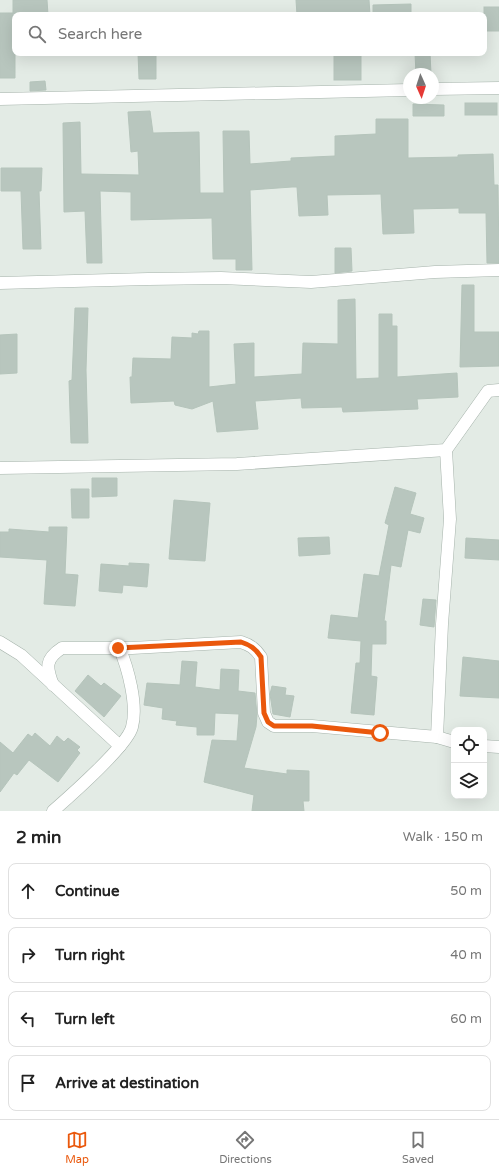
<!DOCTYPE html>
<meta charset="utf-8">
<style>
body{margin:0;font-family:"Varela Round",sans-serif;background:#f2f2f2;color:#222}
.controls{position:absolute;right:12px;bottom:12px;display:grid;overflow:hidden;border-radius:8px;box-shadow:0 4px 16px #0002}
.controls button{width:36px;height:36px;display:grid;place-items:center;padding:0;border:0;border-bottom:1px solid #e0e0e0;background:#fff;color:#222;font:20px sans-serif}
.compass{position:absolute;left:403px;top:68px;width:36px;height:36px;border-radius:50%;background:#fff;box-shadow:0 4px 16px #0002;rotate:177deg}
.stop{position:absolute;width:12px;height:12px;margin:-9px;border:3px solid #ea580c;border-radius:50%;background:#fff}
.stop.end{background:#ea580c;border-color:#fff;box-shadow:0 1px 4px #0008}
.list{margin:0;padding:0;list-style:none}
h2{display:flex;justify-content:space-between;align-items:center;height:52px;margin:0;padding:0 16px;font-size:17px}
h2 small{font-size:13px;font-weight:400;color:#767676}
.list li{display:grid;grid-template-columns:26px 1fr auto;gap:12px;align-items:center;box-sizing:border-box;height:56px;margin:0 8px 8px;padding:0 8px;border:1px solid #e0e0e0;border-radius:8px}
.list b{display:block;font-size:15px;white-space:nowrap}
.list em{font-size:13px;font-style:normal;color:#767676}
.icon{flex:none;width:22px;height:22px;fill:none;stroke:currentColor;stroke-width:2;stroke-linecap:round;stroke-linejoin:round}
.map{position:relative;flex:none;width:499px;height:811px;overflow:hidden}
.search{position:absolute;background:#fff;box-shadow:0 4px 16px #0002;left:12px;right:12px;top:12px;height:44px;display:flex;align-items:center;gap:10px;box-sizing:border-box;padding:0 14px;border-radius:8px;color:#767676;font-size:15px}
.sheet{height:308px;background:#fff}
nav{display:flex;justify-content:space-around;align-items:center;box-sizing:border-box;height:56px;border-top:1px solid #e0e0e0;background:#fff;font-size:11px;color:#767676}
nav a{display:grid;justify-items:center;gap:2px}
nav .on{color:#ea580c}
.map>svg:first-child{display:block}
.building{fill:#b8c6be;stroke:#b5c4bb}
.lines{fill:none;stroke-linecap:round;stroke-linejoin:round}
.minor-casing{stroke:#a6b3ab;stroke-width:13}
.minor{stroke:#fff;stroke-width:12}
.route{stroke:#ea580c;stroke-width:5}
</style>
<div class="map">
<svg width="499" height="811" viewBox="0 0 499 811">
<rect width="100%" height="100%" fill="#e3ebe5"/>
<g class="building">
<polygon points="13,0 47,0 48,15 15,15 15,78 0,78 0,13 13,13"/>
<polygon points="296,0 369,0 370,15 297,15"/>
<polygon points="411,4 411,15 373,15 373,5"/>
<rect x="484" y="7" width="15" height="24"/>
<polygon points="138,53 156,53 156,79 139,79"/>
<rect x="334" y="53" width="27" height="27"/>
<polygon points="415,53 430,53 431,74 416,74"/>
<polygon points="45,81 46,90 30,91 30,82"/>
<rect x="465" y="103" width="32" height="12"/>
<polygon points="413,104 444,105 444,116 413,116"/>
<polygon points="150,111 153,133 199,132 200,193 224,193 223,131 249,131 250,164 291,161 291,158 335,156 335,136 376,134 376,119 408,119 408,158 458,157 458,155 493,154 494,185 498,185 499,263 487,263 486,213 459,213 459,208 413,209 414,233 383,234 381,194 327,195 328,215 299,216 297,187 292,187 250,190 252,270 236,270 236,259 213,259 212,218 131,220 131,192 100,191 102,263 87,263 85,211 64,212 63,123 80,122 81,174 139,175 138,151 131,152 128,112"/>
<polygon points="1,168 42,168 41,191 39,191 41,249 23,249 21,191 1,191"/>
<polygon points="335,248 351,248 352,271 335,273"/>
<polygon points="462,285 474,285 474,332 499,332 499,366 460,367"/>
<polygon points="355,299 356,379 379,378 379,314 392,314 392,326 397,326 397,377 457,373 458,397 417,399 418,409 343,412 342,407 302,408 301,398 255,401 258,429 217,432 213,401 192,409 175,405 174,401 131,403 130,377 132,377 133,358 171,359 172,337 192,338 192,333 198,334 199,331 209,331 209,387 236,384 234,344 254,343 254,377 302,374 303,343 338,344 338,300"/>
<polygon points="75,308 88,308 86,370 88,443 71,443 69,381 72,380"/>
<polygon points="17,334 17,373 0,374 0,335"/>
<polygon points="92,478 117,478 117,496 92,497"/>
<polygon points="395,487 416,493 410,514 424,518 420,533 408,530 401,567 391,565 384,621 386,621 386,644 372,644 371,676 377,677 374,715 351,713 356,663 360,663 361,641 328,638 331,615 358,618 364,574 379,576 389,525 385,523"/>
<polygon points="71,489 89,489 89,518 72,518"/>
<polygon points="174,500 210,503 205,561 169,559"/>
<polygon points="49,527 67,527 65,574 78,575 75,606 44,604 47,560 0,557 0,532 9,532 9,529 49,532"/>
<polygon points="329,537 330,554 299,556 298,538"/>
<polygon points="466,538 499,540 499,560 465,558"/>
<polygon points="129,563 149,564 147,587 123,585 122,593 99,591 101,564 129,566"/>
<polygon points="423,599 436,600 434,627 420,625"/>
<polygon points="463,657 499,661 499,698 460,696"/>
<polygon points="182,661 197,662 195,687 220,690 221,669 239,670 238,691 255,693 257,715 256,727 244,768 287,774 287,770 309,771 309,801 303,801 304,811 252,811 254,795 204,782 212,740 237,741 239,714 215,713 214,735 197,735 197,727 176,725 177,721 162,719 163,708 144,705 147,683 180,685"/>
<polygon points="88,675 101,686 104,683 121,696 104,717 75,691"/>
<polygon points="272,686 286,688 285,695 294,696 290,717 273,714 270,694"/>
<polygon points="35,733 50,746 57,736 64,742 68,738 80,747 77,750 80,753 58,782 29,760 17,775 14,773 0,792 0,742 13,753 28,734 32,737"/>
</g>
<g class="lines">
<g class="minor-casing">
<g id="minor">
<polyline points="433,89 499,88"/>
<polyline points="0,99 409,90"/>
<polyline points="0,283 148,279 221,278 311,282 435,272 499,270"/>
<polyline points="0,468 237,464 446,450 488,391 499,390"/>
<polyline points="0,642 21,655 120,746"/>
<path d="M53 685C46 667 45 659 62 648H132L241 642C250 645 255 648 261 657L264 713 268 722 274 726H312L437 737 454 742"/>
<polyline points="437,737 442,624 450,519 446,450"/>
<polyline points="484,746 499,747"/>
<path d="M53 811C69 797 128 745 132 727 138 705 128 668 119 647"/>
</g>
</g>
<use href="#minor" class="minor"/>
</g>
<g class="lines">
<path class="route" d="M118 648 241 642C250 645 255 648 261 657L264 713 268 722 274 726H312L380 733"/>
</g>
</svg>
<div class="controls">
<button><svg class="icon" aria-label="locate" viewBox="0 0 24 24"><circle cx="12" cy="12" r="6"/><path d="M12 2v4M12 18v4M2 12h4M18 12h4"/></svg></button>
<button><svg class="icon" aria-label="layers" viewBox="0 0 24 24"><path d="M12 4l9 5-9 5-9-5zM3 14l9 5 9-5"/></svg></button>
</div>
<svg class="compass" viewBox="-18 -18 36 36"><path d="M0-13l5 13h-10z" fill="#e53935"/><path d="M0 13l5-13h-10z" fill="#767676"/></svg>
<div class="stop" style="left:380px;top:733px"></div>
<div class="stop end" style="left:118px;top:648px"></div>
<div class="search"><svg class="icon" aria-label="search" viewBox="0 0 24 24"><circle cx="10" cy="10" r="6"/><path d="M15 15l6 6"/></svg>Search here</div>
</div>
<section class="sheet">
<h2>2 min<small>Walk · 150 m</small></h2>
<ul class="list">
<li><svg class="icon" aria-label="ahead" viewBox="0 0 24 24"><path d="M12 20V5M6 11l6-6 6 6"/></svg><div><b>Continue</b></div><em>50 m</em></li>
<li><svg class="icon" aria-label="right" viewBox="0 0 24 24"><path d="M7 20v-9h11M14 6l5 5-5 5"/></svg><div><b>Turn right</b></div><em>40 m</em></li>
<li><svg class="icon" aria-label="left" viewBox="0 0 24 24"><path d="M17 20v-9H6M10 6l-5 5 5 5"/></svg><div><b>Turn left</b></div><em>60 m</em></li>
<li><svg class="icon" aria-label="arrive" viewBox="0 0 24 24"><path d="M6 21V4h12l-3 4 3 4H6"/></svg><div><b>Arrive at destination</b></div></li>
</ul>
</section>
<nav>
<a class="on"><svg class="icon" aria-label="map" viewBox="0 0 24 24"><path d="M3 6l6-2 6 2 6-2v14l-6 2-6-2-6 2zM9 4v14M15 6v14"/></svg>Map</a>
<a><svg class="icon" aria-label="directions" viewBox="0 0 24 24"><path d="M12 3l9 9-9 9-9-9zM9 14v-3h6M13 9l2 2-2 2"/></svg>Directions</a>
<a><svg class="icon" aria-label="saved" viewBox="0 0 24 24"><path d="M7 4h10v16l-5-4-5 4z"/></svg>Saved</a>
</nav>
